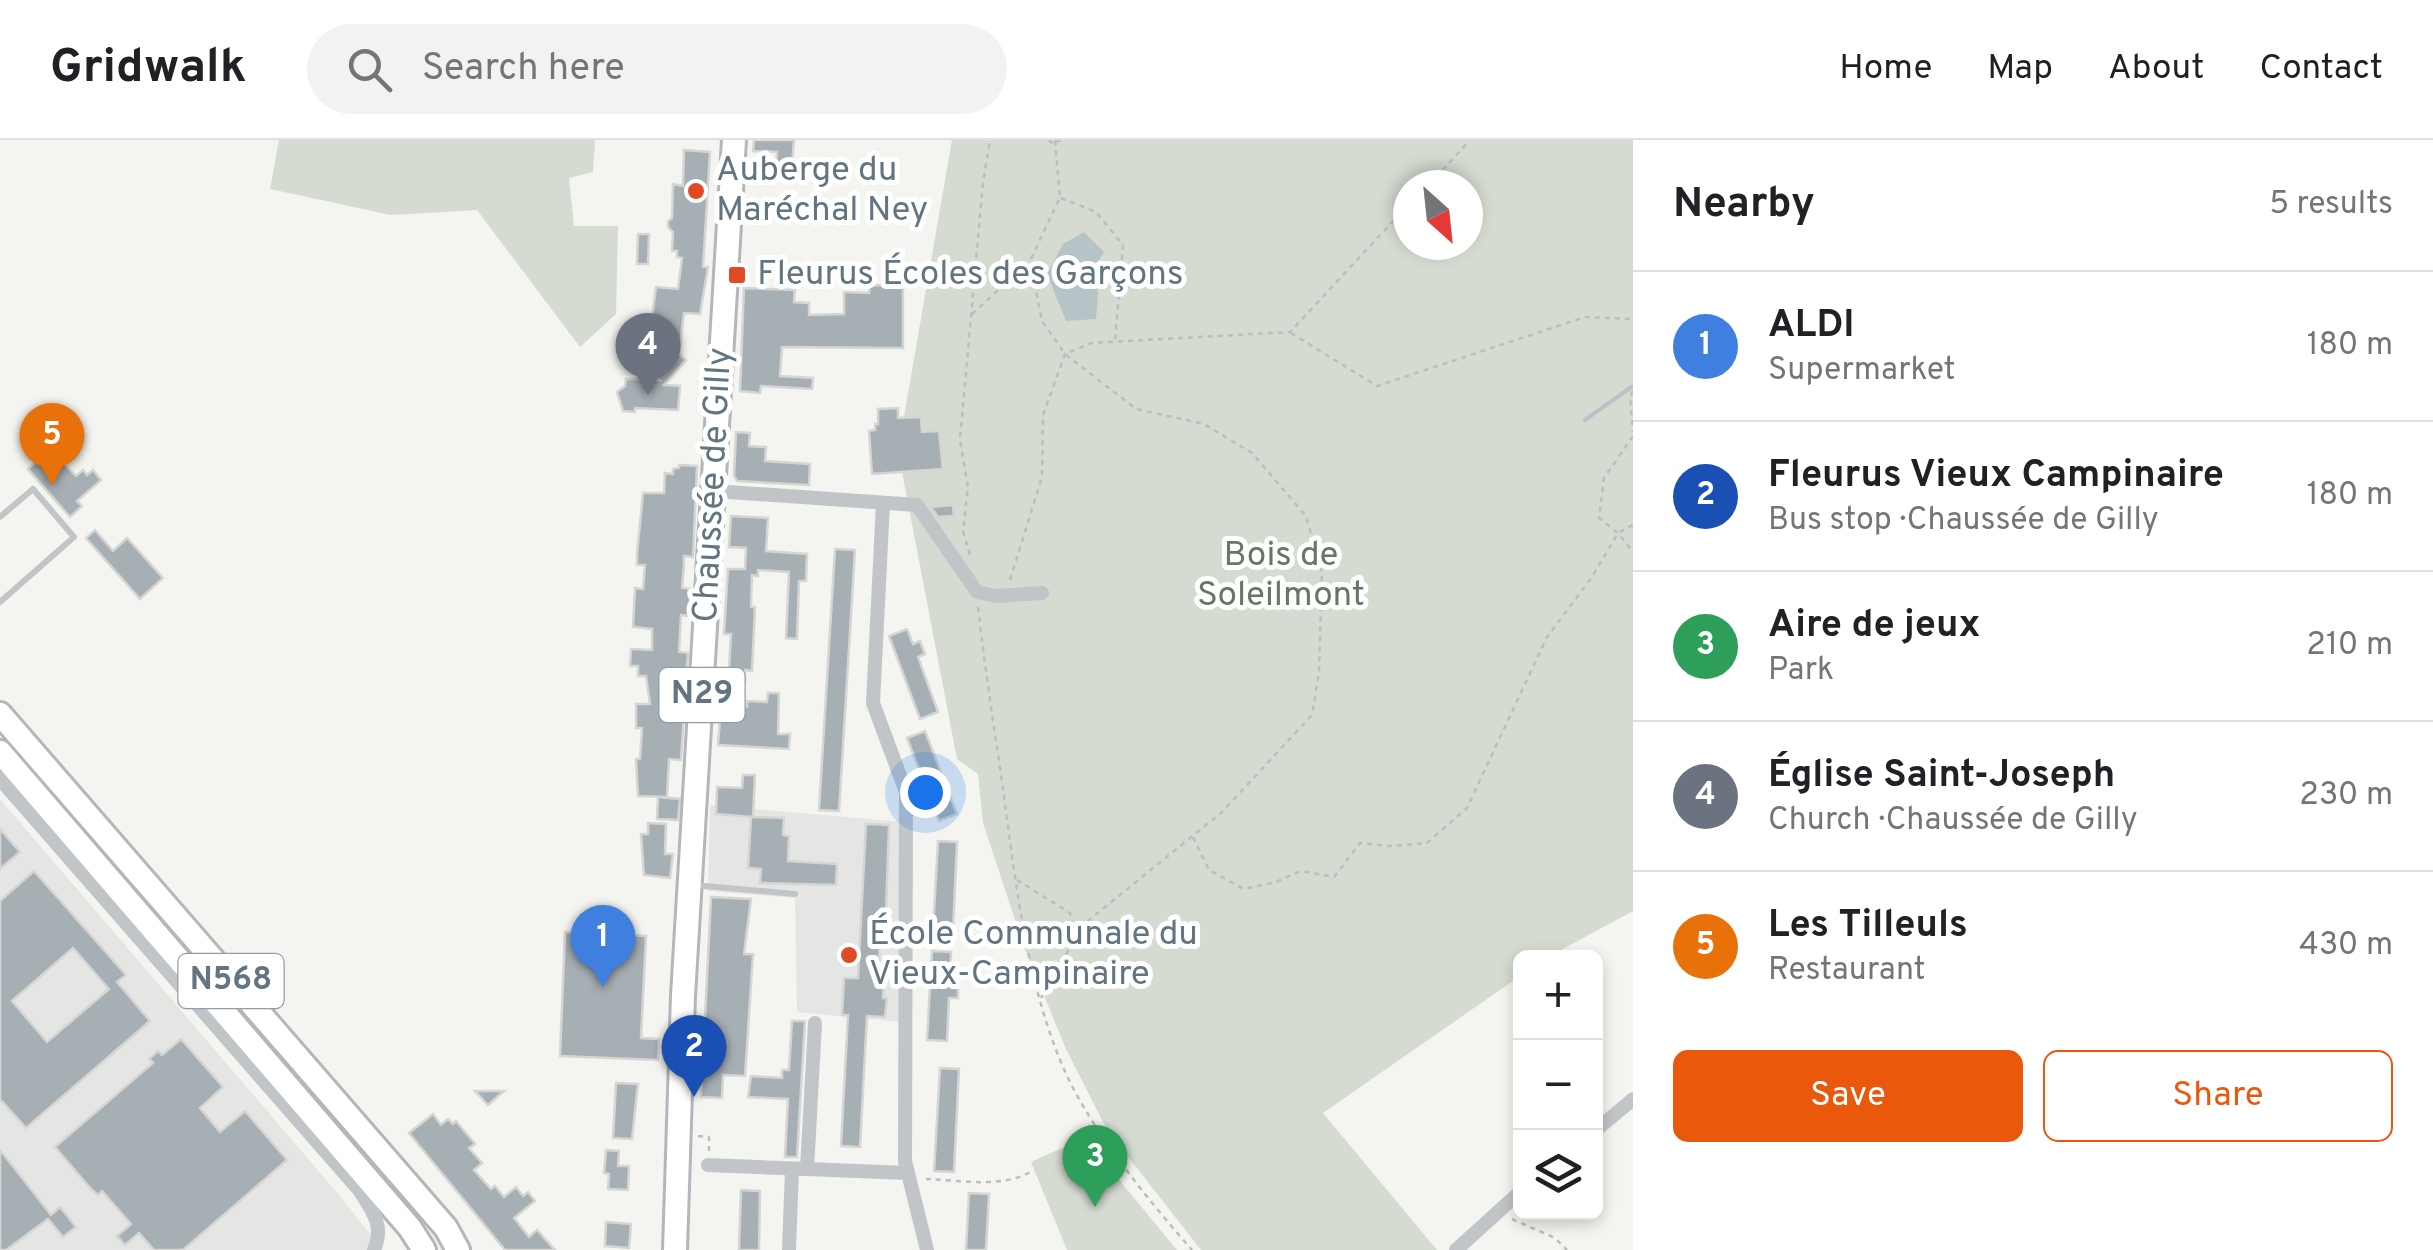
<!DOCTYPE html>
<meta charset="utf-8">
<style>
body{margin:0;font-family:Overpass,sans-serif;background:#f2f2f2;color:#202124}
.controls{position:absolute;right:30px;bottom:30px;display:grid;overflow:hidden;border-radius:15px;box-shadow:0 5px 15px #0003}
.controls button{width:90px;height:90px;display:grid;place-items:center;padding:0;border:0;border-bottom:2px solid #e0e0e0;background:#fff;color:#202124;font:50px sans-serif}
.compass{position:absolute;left:1393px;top:30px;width:90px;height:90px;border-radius:50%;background:#fff;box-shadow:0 5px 15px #0003;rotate:153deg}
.you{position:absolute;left:925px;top:652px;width:35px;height:35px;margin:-25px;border:8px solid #fff;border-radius:50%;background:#1a73e8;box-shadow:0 0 0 15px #1a73e833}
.badge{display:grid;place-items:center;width:65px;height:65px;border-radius:50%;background:#ea580c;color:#fff;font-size:32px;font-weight:700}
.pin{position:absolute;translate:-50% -82px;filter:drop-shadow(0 2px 5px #0008)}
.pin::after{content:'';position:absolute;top:52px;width:35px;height:30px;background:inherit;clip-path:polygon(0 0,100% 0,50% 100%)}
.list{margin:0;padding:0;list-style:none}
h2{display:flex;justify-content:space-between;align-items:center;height:130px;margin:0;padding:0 40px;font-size:42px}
h2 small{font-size:32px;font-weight:400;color:#757577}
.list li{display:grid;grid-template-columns:65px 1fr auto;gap:30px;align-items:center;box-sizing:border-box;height:150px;padding:0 40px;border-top:2px solid #e0e0e0}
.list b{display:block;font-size:38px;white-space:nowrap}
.list p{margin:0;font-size:32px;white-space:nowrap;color:#757577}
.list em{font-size:32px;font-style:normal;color:#757577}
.actions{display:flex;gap:20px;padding:30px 40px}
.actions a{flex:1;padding:22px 0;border:2px solid #ea580c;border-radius:15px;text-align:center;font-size:35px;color:#ea580c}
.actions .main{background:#ea580c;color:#fff}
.icon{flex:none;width:55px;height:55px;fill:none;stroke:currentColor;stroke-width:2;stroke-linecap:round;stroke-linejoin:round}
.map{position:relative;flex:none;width:1633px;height:1110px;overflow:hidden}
header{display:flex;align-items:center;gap:60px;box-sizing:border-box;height:140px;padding:0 50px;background:#fff;border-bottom:2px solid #e0e0e0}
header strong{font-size:48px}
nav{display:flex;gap:55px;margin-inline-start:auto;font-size:35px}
.search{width:700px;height:90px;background:#f2f2f2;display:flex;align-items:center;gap:25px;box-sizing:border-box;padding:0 35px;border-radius:55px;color:#757577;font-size:38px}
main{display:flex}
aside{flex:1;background:#fff}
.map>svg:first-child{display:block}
.built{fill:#e5e6e4}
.green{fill:#d5dbd1;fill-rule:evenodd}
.water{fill:#b7c4c7}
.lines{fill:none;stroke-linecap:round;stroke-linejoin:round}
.stream{stroke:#b7c4c7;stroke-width:4}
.building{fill:#a6afb3;stroke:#d5d5d3;stroke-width:2.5;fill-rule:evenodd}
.primary-casing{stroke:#b2b7ba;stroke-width:28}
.trunk-casing{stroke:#b4b7ba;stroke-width:28}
.path{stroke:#bbbdbf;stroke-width:2.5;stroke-dasharray:5 5;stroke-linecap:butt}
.service{stroke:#c1c5c8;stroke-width:6}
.minor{stroke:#c1c5c8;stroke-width:14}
.primary{stroke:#fff;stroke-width:22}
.trunk{stroke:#fff;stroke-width:22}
.poi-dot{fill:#e14b24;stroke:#fff;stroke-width:4}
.labels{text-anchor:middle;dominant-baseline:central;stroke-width:10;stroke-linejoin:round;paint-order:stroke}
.shield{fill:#fff;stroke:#929ea7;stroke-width:2.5}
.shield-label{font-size:32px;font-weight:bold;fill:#637581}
.poi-label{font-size:35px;fill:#637581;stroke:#fff;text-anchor:start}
.street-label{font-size:35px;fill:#637581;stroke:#fff}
.park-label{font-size:35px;fill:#677862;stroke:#fff}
</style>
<header>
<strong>Gridwalk</strong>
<div class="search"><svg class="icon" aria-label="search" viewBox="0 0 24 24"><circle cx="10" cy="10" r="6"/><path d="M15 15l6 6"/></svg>Search here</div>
<nav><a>Home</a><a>Map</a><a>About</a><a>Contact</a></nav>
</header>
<main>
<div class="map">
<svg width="1633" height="1110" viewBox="0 0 1633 1110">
<rect width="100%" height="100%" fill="#f4f4f0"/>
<g class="built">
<polygon points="0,659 340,1056 383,1110 0,1110"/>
<polygon points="710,665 902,682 903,882 797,872 795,758 708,751"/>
</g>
<g class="green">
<polygon points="279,0 595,0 593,32 569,38 574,86 618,86 616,174 580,207 477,70 391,75 270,49"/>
<path d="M952 0H1633V771L1548 817 1520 818V836L1323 973 1437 1110H1201L1107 990 1066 909 1024 807 983 683 978 634 957 619 898 311ZM1408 45H1468V105H1408Z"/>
<polygon points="1091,995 1121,1042 1177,1110 1067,1110 1031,1022"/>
</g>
<polygon class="water" points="1084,92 1104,112 1092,131 1098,153 1096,179 1066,181 1047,134 1063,104"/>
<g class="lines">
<polyline class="stream" points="1585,280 1633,246"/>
</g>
<g class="building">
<polygon points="754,0 794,0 792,24 776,24 777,12 753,11"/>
<polygon points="684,10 710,12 703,127 708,127 700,174 684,173 679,214 686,220 664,245 680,246 678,270 635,268 635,272 623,271 617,252 625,246 626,239 659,240 633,218 652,197 646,190 651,185 656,147 678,149 682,118 677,117 677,111 672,111 673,92 668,87 668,81 672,78 673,44 683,46"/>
<polygon points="638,94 649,94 648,124 637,124"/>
<polygon points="870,145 903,146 903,208 782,207 780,236 813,238 812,249 761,246 760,253 740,251 744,148 795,150 794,162 809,163 809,175 844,174 844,152 869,153"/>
<polygon points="898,268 898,278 921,277 922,292 939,291 943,329 872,334 869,291 875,290 875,284 878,284 878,269"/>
<polygon points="736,292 750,293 749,306 766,307 765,321 810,324 809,345 737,341 734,336"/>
<polygon points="53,312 76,336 83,330 87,335 93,330 101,340 77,361 82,366 70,377 28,329 45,314 47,317"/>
<polygon points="679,325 697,326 693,417 684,416 684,425 682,448 691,449 689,476 681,475 679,512 688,513 685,550 672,549 671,571 684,572 681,620 669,619 667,657 638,656 636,619 640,619 642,588 636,588 636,564 650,564 646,536 638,536 638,526 630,526 631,509 652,510 652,489 633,487 635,448 643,449 645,425 637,425 637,414 643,353 664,353 665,333 673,334 673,329 679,328"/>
<polygon points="953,365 954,376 938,377 931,367"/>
<polygon points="731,376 768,378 766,411 807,414 806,441 799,441 797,499 786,498 789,432 758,430 758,436 752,435 751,467 755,467 752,531 745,530 745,542 722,541 723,530 729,530 731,494 724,494 728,429 745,429 746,408 729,407"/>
<polygon points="95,390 113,411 127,398 163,438 140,459 86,398"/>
<polygon points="835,409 855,410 839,671 819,670"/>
<polygon points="907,489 913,504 920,501 925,514 918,517 938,572 920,579 889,496"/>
<polygon points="768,553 779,553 778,594 790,594 789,609 718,605 721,565 747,567 747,561 767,562"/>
<polygon points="925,591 957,674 939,681 907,598"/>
<polygon points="743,635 755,635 753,677 716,674 717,647 742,648"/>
<polygon points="658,657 680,659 678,680 657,679"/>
<polygon points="751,677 784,678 783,695 789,696 788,721 837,724 836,745 760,743 761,729 748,728"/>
<polygon points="648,683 666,684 665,714 673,714 670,738 644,735 641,694 648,694"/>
<polygon points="866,684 889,685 886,771 880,771 879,837 884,837 883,858 887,858 885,877 867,876 860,1007 841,1006 848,875 842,875 844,838 858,838"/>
<polygon points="0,689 20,712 0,729"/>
<polygon points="938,701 957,702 953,791 933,790"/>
<path d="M34 731 126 835 117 842 150 881 26 988 0 959V761ZM73 808 109 849 47 902 12 861Z"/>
<polygon points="711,757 751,759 744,814 753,814 745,936 723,935 722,958 701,957"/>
<polygon points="565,792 646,796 641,898 659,899 658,920 560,916"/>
<polygon points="932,811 951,812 950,845 958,845 958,858 949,858 947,901 927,900"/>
<polygon points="792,881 805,881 797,1017 785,1017 788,959 748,957 751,936 782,938 782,930 789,930"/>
<polygon points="181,899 223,947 200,968 220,992 245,971 287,1020 183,1110 154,1110 139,1093 125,1105 117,1096 131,1084 102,1051 98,1055 91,1049 55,1007 153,923 149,919 158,911 162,915"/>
<polygon points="940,928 959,929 954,1032 934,1031"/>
<polygon points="616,943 638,944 632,999 613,998"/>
<polygon points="475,951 504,951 488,965"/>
<polygon points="433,974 441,985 448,979 453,984 456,981 475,1004 469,1008 482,1023 474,1030 491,1049 495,1046 504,1057 516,1047 523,1056 528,1052 535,1061 514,1078 529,1097 537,1090 555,1110 505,1110 409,993"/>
<polygon points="0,1010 51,1075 60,1067 76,1087 63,1097 48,1079 6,1110 0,1110"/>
<polygon points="606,1010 619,1011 618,1026 629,1026 628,1050 608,1049 609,1034 604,1033"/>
<polygon points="741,1050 760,1051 759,1110 739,1110"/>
<polygon points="969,1053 989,1054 986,1110 966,1110"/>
<polygon points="606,1082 631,1084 629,1108 605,1106"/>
</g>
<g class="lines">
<g class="primary-casing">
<polyline id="primary" points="675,1110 683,856 734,0"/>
</g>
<g class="trunk-casing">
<g id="trunk">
<polyline points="0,574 446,1088 458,1110"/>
<polyline points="0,612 410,1088 424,1110"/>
</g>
</g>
<g class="path">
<polyline points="1049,0 1053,4 1060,0"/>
<polyline points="1429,45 1470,0"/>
<polyline points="1061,58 1096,72 1123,105 1115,201"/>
<polyline points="972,174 1029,122"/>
<polyline points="1291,193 1377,246 1585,177 1633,179"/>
<polyline points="1633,251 1630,257 1633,292"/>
<polyline points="1633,296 1604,338 1599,378 1618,393 1633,412"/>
<polyline points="970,415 963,391 968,347 960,300 983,42 990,0"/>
<polyline points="1010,440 1042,337 1043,275 1065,214 1091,203 1290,192 1408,65"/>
<path d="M978 467C985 530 995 593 1004 656 1017 753 1031 879 1082 964 1112 1016 1153 1065 1192 1110"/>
<polyline points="1193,697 1209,730 1244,749 1276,742 1301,731 1334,737 1360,703 1390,706 1427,703 1467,668 1547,497 1592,437 1618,393 1633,385"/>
<polyline points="1017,740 1070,773 1075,797"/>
<polyline points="1041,858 1083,785 1222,672 1312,575 1319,533 1322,432 1306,376 1252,313 1204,284 1136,269 1065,214 1042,181 1030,121 1060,57 1055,0"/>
<polyline points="698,996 709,997 709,1013"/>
<path d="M926 1039C960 1040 1003 1049 1032 1031"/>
<polyline points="1512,1079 1555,1098 1567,1110"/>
</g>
<g class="service">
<polyline points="0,377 33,349 74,397 0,462"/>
<polyline points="693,745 795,754"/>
</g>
<g class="minor">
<polyline points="714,351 917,365 977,452 996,456 1042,453"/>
<polyline points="883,363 873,563 906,652 905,1021 927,1110"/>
<path d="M0 639 359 1050C372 1070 385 1086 374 1110"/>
<polyline points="1596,990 1633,959"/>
<polyline points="708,1025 908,1033"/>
<polyline points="807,1029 815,883"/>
<polyline points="789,1110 792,1029"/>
<polyline points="1456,1110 1520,1052"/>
</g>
<use href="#primary" class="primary"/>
<use href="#trunk" class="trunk"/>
</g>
<g class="poi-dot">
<circle cx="696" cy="51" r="10"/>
<rect x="727" y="125" width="20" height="20" rx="5"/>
<circle cx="849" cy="815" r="10"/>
</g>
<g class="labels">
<g class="shield">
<rect x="659.5" y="528" width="85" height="54" rx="8"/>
<rect x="178.5" y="814" width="105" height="54" rx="8"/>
</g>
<g class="shield-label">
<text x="702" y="555">N29</text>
<text x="231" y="841">N568</text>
</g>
<g class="poi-label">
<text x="716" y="31">Auberge du<tspan x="716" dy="40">Maréchal Ney</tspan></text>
<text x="757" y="135">Fleurus Écoles des Garçons</text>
<text x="869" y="795">École Communale du<tspan x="869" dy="40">Vieux-Campinaire</tspan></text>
</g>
<g class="street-label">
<text transform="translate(714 345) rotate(-87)">Chaussée de Gilly</text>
</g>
<g class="park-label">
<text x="1281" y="416">Bois de<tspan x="1281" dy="40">Soleilmont</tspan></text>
</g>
</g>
</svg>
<div class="controls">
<button>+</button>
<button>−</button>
<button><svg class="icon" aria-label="layers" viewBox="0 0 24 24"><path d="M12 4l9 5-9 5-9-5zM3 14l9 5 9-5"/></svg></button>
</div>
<svg class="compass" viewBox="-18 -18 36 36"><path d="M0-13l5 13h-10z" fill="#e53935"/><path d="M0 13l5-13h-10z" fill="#757577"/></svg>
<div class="you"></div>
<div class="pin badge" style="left:603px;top:847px;background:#3f7fe0">1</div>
<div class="pin badge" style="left:694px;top:957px;background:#1a4fb4">2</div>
<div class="pin badge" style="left:1095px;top:1067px;background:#2e9e5b">3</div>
<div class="pin badge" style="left:648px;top:255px;background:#6b7280">4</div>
<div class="pin badge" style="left:52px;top:345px;background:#e8710a">5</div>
</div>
<aside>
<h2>Nearby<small>5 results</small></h2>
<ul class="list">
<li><span class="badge" style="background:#3f7fe0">1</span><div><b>ALDI</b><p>Supermarket</p></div><em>180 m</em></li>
<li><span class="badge" style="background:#1a4fb4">2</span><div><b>Fleurus Vieux Campinaire</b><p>Bus stop · Chaussée de Gilly</p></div><em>180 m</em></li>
<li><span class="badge" style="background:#2e9e5b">3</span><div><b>Aire de jeux</b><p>Park</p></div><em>210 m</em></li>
<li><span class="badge" style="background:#6b7280">4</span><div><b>Église Saint-Joseph</b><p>Church · Chaussée de Gilly</p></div><em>230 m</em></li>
<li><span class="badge" style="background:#e8710a">5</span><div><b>Les Tilleuls</b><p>Restaurant</p></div><em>430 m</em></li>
</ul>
<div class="actions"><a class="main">Save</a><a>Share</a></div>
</aside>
</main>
